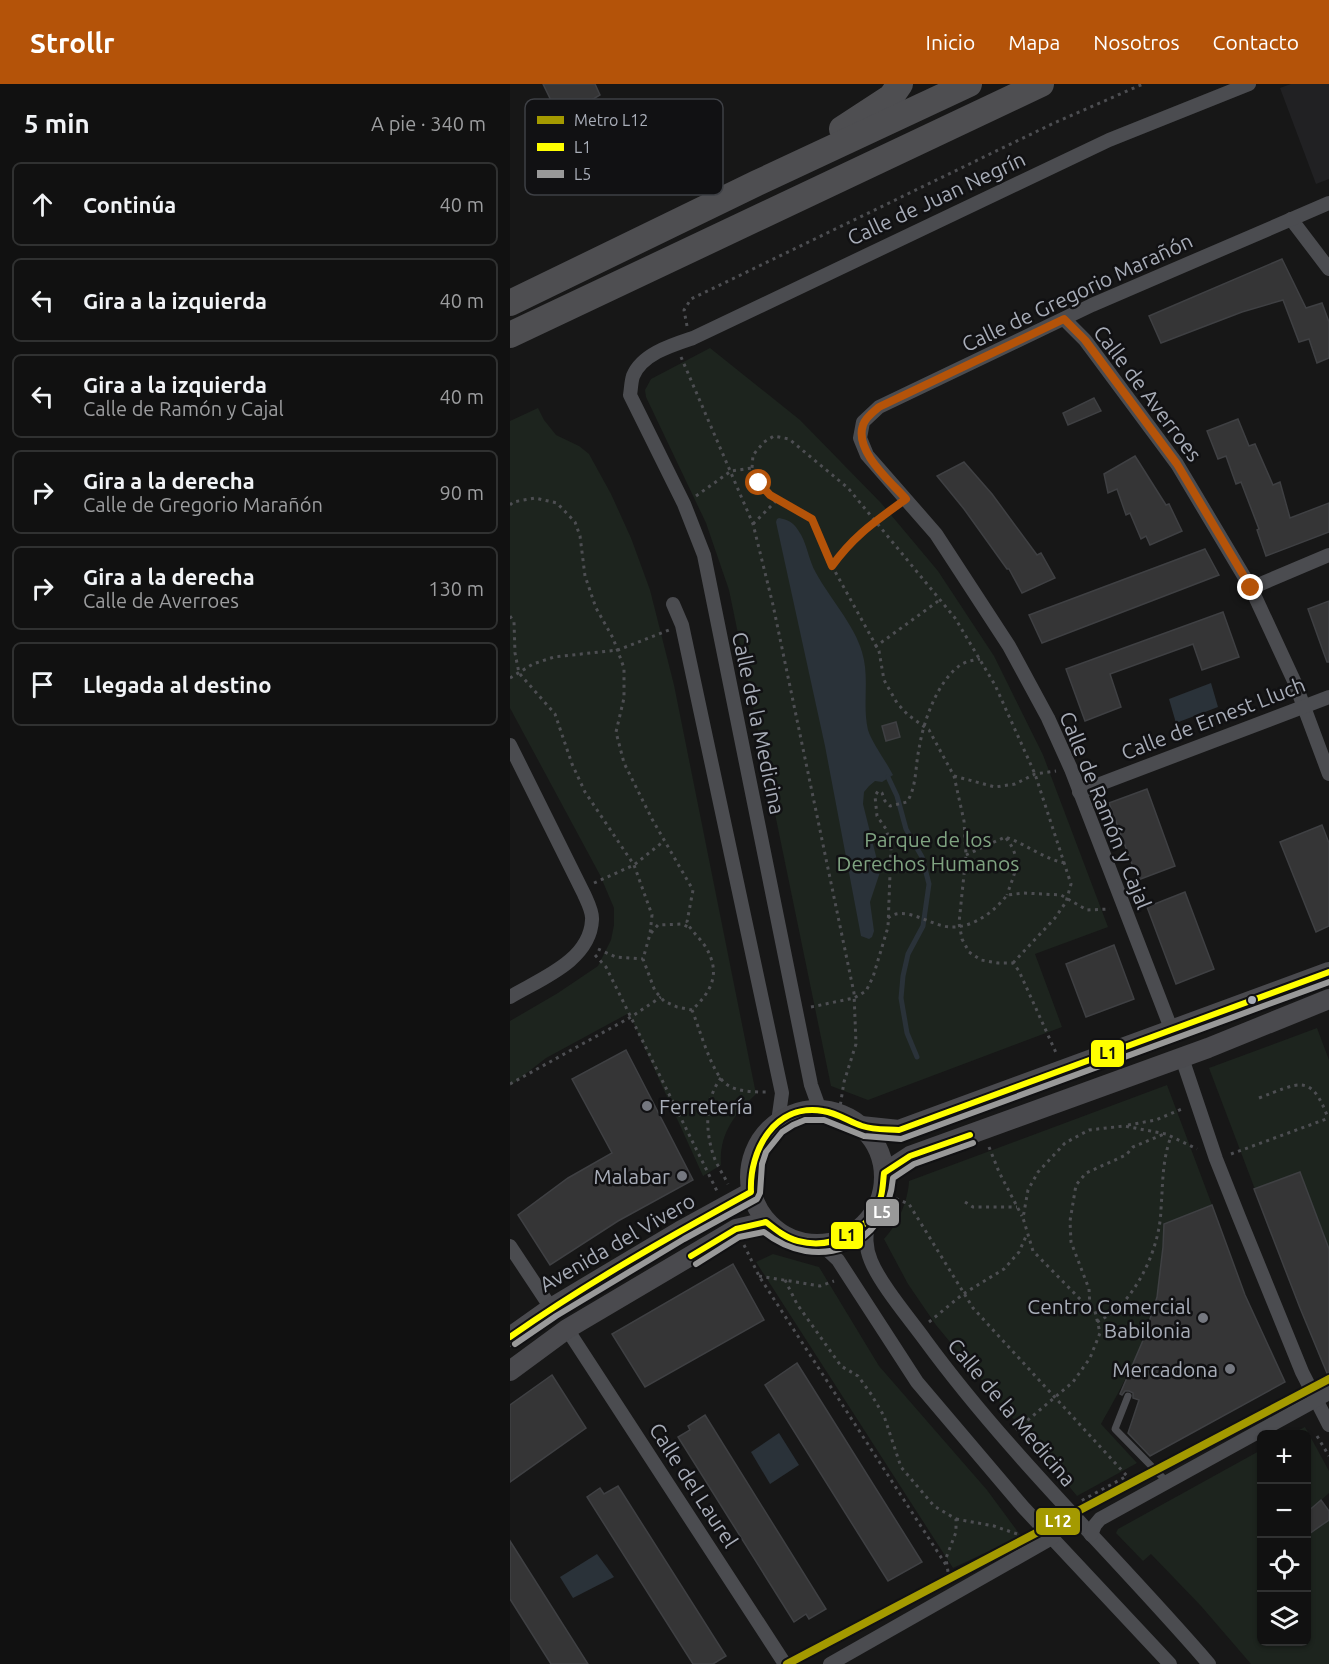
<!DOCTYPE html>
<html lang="es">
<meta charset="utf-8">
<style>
body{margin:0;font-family:Ubuntu,sans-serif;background:#1e1f1f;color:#f1f3f6}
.controls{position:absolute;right:18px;bottom:18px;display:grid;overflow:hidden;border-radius:9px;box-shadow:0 2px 4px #0004}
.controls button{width:54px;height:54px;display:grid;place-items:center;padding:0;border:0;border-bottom:2px solid #303131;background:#111;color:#f1f3f6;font:30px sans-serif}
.stop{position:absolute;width:18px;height:18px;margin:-14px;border:4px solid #b45309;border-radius:50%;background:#fff}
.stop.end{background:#b45309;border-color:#fff;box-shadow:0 2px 6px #0008}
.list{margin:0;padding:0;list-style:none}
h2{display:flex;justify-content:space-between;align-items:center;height:78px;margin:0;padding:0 24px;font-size:26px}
h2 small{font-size:20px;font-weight:400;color:#9c9d9f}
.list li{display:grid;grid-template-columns:39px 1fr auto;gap:18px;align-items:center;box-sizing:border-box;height:84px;margin:0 12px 12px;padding:0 12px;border:2px solid #303131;border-radius:9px}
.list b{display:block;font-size:22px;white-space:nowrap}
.list p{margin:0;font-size:20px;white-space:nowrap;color:#9c9d9f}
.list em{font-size:20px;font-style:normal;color:#9c9d9f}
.icon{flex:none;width:33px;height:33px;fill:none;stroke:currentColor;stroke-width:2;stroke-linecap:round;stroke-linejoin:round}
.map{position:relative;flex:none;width:819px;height:1580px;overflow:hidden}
header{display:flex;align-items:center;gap:36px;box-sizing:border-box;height:84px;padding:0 30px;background:#b45309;color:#fff}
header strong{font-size:28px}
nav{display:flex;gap:33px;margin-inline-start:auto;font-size:21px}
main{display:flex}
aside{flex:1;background:#111}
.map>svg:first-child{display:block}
.built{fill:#212123}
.green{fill:#1d241e}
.water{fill:#2a3239}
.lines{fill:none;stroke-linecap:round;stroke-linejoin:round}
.stream{stroke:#2a3239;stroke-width:5}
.building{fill:#353536;stroke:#3f4043;stroke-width:1.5}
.path{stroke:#4d4e52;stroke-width:3;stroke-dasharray:3 4.5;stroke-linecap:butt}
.lane{stroke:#4b4c50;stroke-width:7}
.street{stroke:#4b4c50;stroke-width:14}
.secondary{stroke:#4a4a4e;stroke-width:20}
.highway{stroke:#4e4e51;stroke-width:26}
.bus-1-casing{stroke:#111113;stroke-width:10}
.bus-2-casing{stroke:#111113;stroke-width:10}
.bus-1{stroke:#ff0;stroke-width:6}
.bus-2{stroke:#999;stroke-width:6}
.metro-1-casing{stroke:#111113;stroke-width:12}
.metro-1{stroke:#a49a00;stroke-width:8}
.route{stroke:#b45309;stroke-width:8}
.bus-dot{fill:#a8adb8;stroke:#111113;stroke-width:2}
.poi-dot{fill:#757880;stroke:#111113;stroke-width:2}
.labels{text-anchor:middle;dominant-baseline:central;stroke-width:5;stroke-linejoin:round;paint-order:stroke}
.street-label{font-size:21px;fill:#a8adb8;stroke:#111113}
.park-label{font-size:21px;fill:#7fa381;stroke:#111113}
.poi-label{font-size:21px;fill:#a8adb8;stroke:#111113;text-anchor:end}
.key{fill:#111113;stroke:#3e4045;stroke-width:1.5}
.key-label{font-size:16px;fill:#a8adb8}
.line-badge{stroke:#111113;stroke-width:2}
.badge-label{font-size:16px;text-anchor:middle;font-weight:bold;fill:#fff}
.pale-badge-label{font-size:16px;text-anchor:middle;font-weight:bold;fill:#111}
</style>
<header>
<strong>Strollr</strong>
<nav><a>Inicio</a><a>Mapa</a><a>Nosotros</a><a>Contacto</a></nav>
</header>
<main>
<aside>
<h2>5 min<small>A pie · 340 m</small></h2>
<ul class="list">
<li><svg class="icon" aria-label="ahead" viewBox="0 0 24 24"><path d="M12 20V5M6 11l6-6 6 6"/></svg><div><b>Continúa</b></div><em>40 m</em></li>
<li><svg class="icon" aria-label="left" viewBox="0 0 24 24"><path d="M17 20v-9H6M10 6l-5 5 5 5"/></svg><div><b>Gira a la izquierda</b></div><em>40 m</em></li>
<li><svg class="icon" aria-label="left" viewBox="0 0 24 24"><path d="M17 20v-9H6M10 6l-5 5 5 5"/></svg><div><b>Gira a la izquierda</b><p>Calle de Ramón y Cajal</p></div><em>40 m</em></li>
<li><svg class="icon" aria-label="right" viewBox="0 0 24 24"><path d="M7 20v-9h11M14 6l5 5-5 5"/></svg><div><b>Gira a la derecha</b><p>Calle de Gregorio Marañón</p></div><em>90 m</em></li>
<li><svg class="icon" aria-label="right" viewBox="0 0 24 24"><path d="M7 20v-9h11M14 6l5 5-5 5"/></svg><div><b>Gira a la derecha</b><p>Calle de Averroes</p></div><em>130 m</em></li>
<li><svg class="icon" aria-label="arrive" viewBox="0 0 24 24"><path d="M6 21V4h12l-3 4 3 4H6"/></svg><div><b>Llegada al destino</b></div></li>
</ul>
</aside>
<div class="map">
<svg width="819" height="1580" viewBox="0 0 819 1580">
<rect width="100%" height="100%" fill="#171717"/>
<polygon class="built" points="781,0 819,0 819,95 806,100 770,4"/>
<g class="green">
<polygon points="200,264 290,336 371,419 428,487 484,572 533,671 598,843 525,870 552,943 358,1016 321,1002 219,506 196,439 136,313 135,306 141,295"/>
<path d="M28 324 34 336 46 351 69 362 79 370 101 410 121 454 140 506 164 601 246 1010C224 1031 209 1050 211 1081L193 1092 119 929 36 974 0 1002V937L48 909 88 882 101 856 104 841V824L90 791 0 624V337Z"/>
<polygon points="807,944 819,976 819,1278 813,1281 790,1224 699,984"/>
<path d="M657 1001 702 1121 653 1163C651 1180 650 1197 646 1214 636 1260 614 1299 591 1340L627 1379 567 1412 426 1241 398 1200 374 1155C388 1140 398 1117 399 1097Z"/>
<polygon points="263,1170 309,1183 369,1282 477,1406 511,1452 443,1484 246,1178"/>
<polygon points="795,1343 819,1387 819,1409 797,1429 796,1350 781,1350"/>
<polygon points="751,1366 752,1558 796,1558 797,1452 819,1436 819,1580 741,1580 691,1522 641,1470 633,1477 606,1449 608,1445"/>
</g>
<g class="water">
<path d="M269 434C278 436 283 438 288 446 297 458 298 475 306 489 319 513 345 542 352 568 360 594 352 620 358 646 361 657 377 679 383 691L372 698 365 697 359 702 354 708 353 720 370 788 360 818 364 847 362 853 359 855 351 852 315 662 266 438 267 435Z"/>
<polygon points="701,599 708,623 666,639 659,615"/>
<polygon points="269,1349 289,1381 260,1400 241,1368"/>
<polygon points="87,1470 104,1493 63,1514 50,1493"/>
</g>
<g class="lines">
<polyline class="stream" points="378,693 387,712 396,745 412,773 419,800 413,842 398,870 393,892 391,914 397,949 407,973"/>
</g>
<g class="building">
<polygon points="33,0 85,0 90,11 50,35"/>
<polygon points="772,175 796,224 812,219 819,238 819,274 807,279 799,255 789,258 773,216 732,228 651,259 639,232"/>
<polygon points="584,314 591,327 558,341 553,329"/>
<polygon points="728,335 739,362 745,360 763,401 770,398 780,434 819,419 819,448 756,472 747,446 749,445 731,398 726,400 716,372 708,375 697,347"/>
<polygon points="625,372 656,421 659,420 672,447 640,461 636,452 631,455 620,429 616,431 607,405 598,409 594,390"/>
<polygon points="454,378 482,410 527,471 531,469 545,494 512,509 499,485 497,485 454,425 427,392"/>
<polygon points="695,465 709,491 532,559 519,531"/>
<polygon points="819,517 819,578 817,578 798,525"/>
<polygon points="713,528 729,573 692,586 683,560 600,590 611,623 575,637 556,585"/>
<polygon points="386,638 390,653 376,657 372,642"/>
<polygon points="637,705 665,782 628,796 599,719"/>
<polygon points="812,741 819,759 819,842 806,848 770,758"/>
<polygon points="675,808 704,885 666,900 637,823"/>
<polygon points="604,861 624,915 576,933 556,880"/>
<polygon points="116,966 183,1096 108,1137 40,1181 8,1131 58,1094 102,1069 62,995"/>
<polygon points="790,1088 819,1165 819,1294 790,1224 744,1105"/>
<polygon points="702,1121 735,1211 775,1298 640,1372 618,1349 629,1316 623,1314 623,1309 619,1307 615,1307 612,1311 610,1310 634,1254 647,1213 653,1163 654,1140"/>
<polygon points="223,1180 254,1236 135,1303 102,1250"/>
<polygon points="287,1279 412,1478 378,1497 255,1301"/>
<polygon points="42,1291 76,1344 0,1398 0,1321"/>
<polygon points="195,1331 316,1525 299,1535 296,1530 284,1538 168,1353 180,1346 178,1342"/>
<polygon points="108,1402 216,1572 203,1580 183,1580 77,1413 90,1404 94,1410"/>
<polygon points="811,1416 819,1427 819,1436 796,1452 796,1429"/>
<polygon points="0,1457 78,1580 41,1580 0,1515"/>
</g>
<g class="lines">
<g class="path">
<polyline points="177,242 174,226 181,215 544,39 633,0"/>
<polyline points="171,273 243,440 263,521 344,909 346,960 334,998 329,1029"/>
<polyline points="186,412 221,387 242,384"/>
<path d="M0 421 3 418 25 414 47 419 65 438 70 452 75 492 86 524 103 554 114 584V614L106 648 114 679 142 735 183 806 177 838C181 847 189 853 195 862 211 888 203 906 182 926 189 943 202 990 216 1000 227 1008 244 1008 258 1008"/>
<polyline points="243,440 267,416"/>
<path d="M322 482C340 457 358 442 383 424"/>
<polyline points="0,532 4,538 5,569 9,589 45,630 62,680 75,708 124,781 142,831 140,850 133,875 145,907 154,917 167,923 182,926"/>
<polyline points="365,563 431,515"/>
<polyline points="0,594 23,580 44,573 108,566 159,546"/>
<polyline points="444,692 485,703 505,700 525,690 546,687"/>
<path d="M496 754C513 776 505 787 497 811"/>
<path d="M456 771 495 753C516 760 534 775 555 779"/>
<polyline points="84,799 124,781 154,757"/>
<path d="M378 834C395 820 422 843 441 843 463 844 485 827 497 811L514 809 551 811 577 826 600 825"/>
<polyline points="141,849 148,841 172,840 178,843"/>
<polyline points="88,865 106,873 133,875"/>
<polyline points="85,871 96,883 207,1107"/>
<polyline points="503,879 545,834 556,818 561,800 525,690 485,601 445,534 338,404 279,355 264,352 254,358 243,371 242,384 249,399 260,411 281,425 302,435 322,482 369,567 374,596 387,619 398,631 419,646 444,692 454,737 456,771 449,839 452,855 459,868 471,876 488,879 503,879 509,887 547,971"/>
<path d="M301 923 344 914 356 907 363 893 378 843 381 763 376 745 367 732 365 712 368 707 372 709 375 717 380 722 397 718C407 702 405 683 409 665 413 638 428 595 452 580 458 577 464 576 470 575"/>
<path d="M211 994C195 1015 195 1045 203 1070 206 1080 213 1090 218 1100"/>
<polyline points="0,1000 121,933 151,913"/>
<path d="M749 1014C789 999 801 988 818 1034"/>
<polyline points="618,1041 646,1036 674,1024"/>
<polyline points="479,1063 489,1088 512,1132"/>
<polyline points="721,1070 819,1034"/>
<polyline points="372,1109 399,1120 463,1224 617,1392 569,1418"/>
<polyline points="455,1118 463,1123 507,1123"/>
<polyline points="234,1161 249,1192 438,1484"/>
<polyline points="249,1192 310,1202 324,1197"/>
<polyline points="275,1196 287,1220 331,1282 348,1292 361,1310 374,1332 391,1383 424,1422 446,1435 446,1448 436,1474 439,1495"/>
<polyline points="580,1223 579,1205 561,1158 560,1137 566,1101 576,1089 616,1071 623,1063 654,1050"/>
<polyline points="419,1238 453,1210 494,1185 509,1168 517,1150"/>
<path d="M587 1238C594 1234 601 1230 607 1225 632 1201 650 1160 651 1125 653 1098 652 1078 661 1052"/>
<polyline points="506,1346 563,1298 580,1274 590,1249 585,1227 571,1216 523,1167 513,1134 518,1106 528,1088 555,1059 579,1046 614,1042 656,1050 687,1065"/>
<polyline points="807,1352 819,1372"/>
<polyline points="446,1435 484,1442 513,1452"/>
</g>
<polyline class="lane" points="618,1312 605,1345 657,1398"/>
<g class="street">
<polyline points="781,135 819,185"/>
<polyline points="554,235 575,256 667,380 741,504 785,599 819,690"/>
<polyline points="741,504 819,471"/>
<polyline points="163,520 172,541 272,1009 268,1038"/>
<path d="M0 661 74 810C77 817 83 828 82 836 80 877 30 895 0 913"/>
<polyline points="569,708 819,613"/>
<polyline points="662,947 561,685 538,634 499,562 426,450 357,371 350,354 353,338 369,323 582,221 819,119"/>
<polyline points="672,974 706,1075 729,1133 792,1288 819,1341"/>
<path d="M310 1026 301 1001 194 471 174 420 120 311C121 306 121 298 123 292 132 270 162 261 183 254L599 56 739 0"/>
<path d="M358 1137C356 1152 355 1163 361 1177 371 1201 399 1234 415 1256 500 1372 605 1471 699 1580"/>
<polyline points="312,1161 328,1176 407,1298 513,1423 660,1580"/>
<polyline points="0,1162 41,1224"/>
<polyline points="57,1245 275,1580"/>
<polyline points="581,1451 585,1441 590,1435 819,1309"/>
<polyline points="320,1580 542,1454"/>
</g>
<g class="secondary">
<circle cx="307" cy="1093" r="67"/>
<polyline points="351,1042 389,1046 819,888"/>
<polyline points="374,1089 400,1072 698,964 819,915"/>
<polyline points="0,1253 41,1224 170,1147 241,1108"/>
<polyline points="0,1287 57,1245 226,1145 256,1138"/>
</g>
<g class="highway">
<polyline points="332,45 381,13 390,0"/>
<polyline points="0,219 247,99 459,0"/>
<polyline points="0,251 531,0"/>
</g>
<g class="bus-1-casing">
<g id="bus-1">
<path d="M181 1172 226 1145 256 1138C266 1146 276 1154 288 1157 322 1166 361 1147 371 1112 373 1105 373 1097 374 1089L400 1072 460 1051"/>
<path d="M0 1253C77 1199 159 1153 241 1108 239 1066 265 1019 313 1027 328 1029 339 1038 352 1042 364 1046 377 1045 389 1046L819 888"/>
</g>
</g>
<g class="bus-2-casing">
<g id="bus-2">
<path d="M186 1180 229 1153 254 1148C307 1190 377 1163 383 1094L404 1080 463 1059"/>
<polyline points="5,1260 46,1232 174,1155 247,1115 250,1109 252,1080 256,1068 272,1048 283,1041 295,1036 314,1036 354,1052 391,1055 819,898"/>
</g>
</g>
<use href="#bus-1" class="bus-1"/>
<use href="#bus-2" class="bus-2"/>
<g class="metro-1-casing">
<polyline id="metro-1" points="277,1580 819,1295"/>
</g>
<use href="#metro-1" class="metro-1"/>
</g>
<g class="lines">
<path class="route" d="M249 399 260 411 302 435 322 482C344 451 366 437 396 415 380 397 344 367 353 341 355 334 363 328 369 323L554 235 575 256 667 380 741 504"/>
</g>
<circle class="bus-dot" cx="742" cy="916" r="5"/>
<g class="poi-dot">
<circle cx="137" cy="1022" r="6"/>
<circle cx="172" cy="1092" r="6"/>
<circle cx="693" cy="1234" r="6"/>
<circle cx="720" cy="1285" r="6"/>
</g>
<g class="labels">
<g class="street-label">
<text transform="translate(426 114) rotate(-25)">Calle de Juan Negrín</text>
<text transform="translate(567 208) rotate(-25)">Calle de Gregorio Marañón</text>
<text transform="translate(638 309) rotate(53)">Calle de Averroes</text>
<text transform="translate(703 634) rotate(-21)">Calle de Ernest Lluch</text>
<text transform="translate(249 639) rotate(78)">Calle de la Medicina</text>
<text transform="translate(596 726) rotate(68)">Calle de Ramón y Cajal</text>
<text transform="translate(107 1158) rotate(-30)">Avenida del Vivero</text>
<text transform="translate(502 1328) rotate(50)">Calle de la Medicina</text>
<text transform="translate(184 1401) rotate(57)">Calle del Laurel</text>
</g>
<g class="park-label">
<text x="418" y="755">Parque de los<tspan x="418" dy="24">Derechos Humanos</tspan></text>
</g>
<g class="poi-label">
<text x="149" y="1022" text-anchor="start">Ferretería</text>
<text x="160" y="1092">Malabar</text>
<text x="681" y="1222">Centro Comercial<tspan x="681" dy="24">Babilonia</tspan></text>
<text x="708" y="1285">Mercadona</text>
</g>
</g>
<rect x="15" y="15" width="198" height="96" rx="9" class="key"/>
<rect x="27" y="32" width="27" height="8" fill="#a49a00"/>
<rect x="27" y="59" width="27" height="8" fill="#ff0"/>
<rect x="27" y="86" width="27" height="8" fill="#999"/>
<g class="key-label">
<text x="64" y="42">Metro L12</text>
<text x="64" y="69">L1</text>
<text x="64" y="96">L5</text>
</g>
<g class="line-badge">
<rect x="580" y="955" width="35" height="29" rx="6" fill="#ff0"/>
<rect x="355" y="1114" width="35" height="29" rx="6" fill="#999"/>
<rect x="320" y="1137" width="34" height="29" rx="6" fill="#ff0"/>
<rect x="525" y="1423" width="46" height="29" rx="6" fill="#a49a00"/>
</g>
<g class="badge-label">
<text x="372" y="1134">L5</text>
<text x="548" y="1443">L12</text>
</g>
<g class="pale-badge-label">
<text x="598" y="975">L1</text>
<text x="337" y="1157">L1</text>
</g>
</svg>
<div class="controls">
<button>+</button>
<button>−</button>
<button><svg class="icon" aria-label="locate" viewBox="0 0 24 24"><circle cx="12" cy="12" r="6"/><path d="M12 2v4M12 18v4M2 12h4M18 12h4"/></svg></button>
<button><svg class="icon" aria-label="layers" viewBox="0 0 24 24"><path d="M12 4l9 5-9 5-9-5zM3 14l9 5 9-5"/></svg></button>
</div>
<div class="stop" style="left:249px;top:399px"></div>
<div class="stop end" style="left:741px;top:504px"></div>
</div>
</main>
